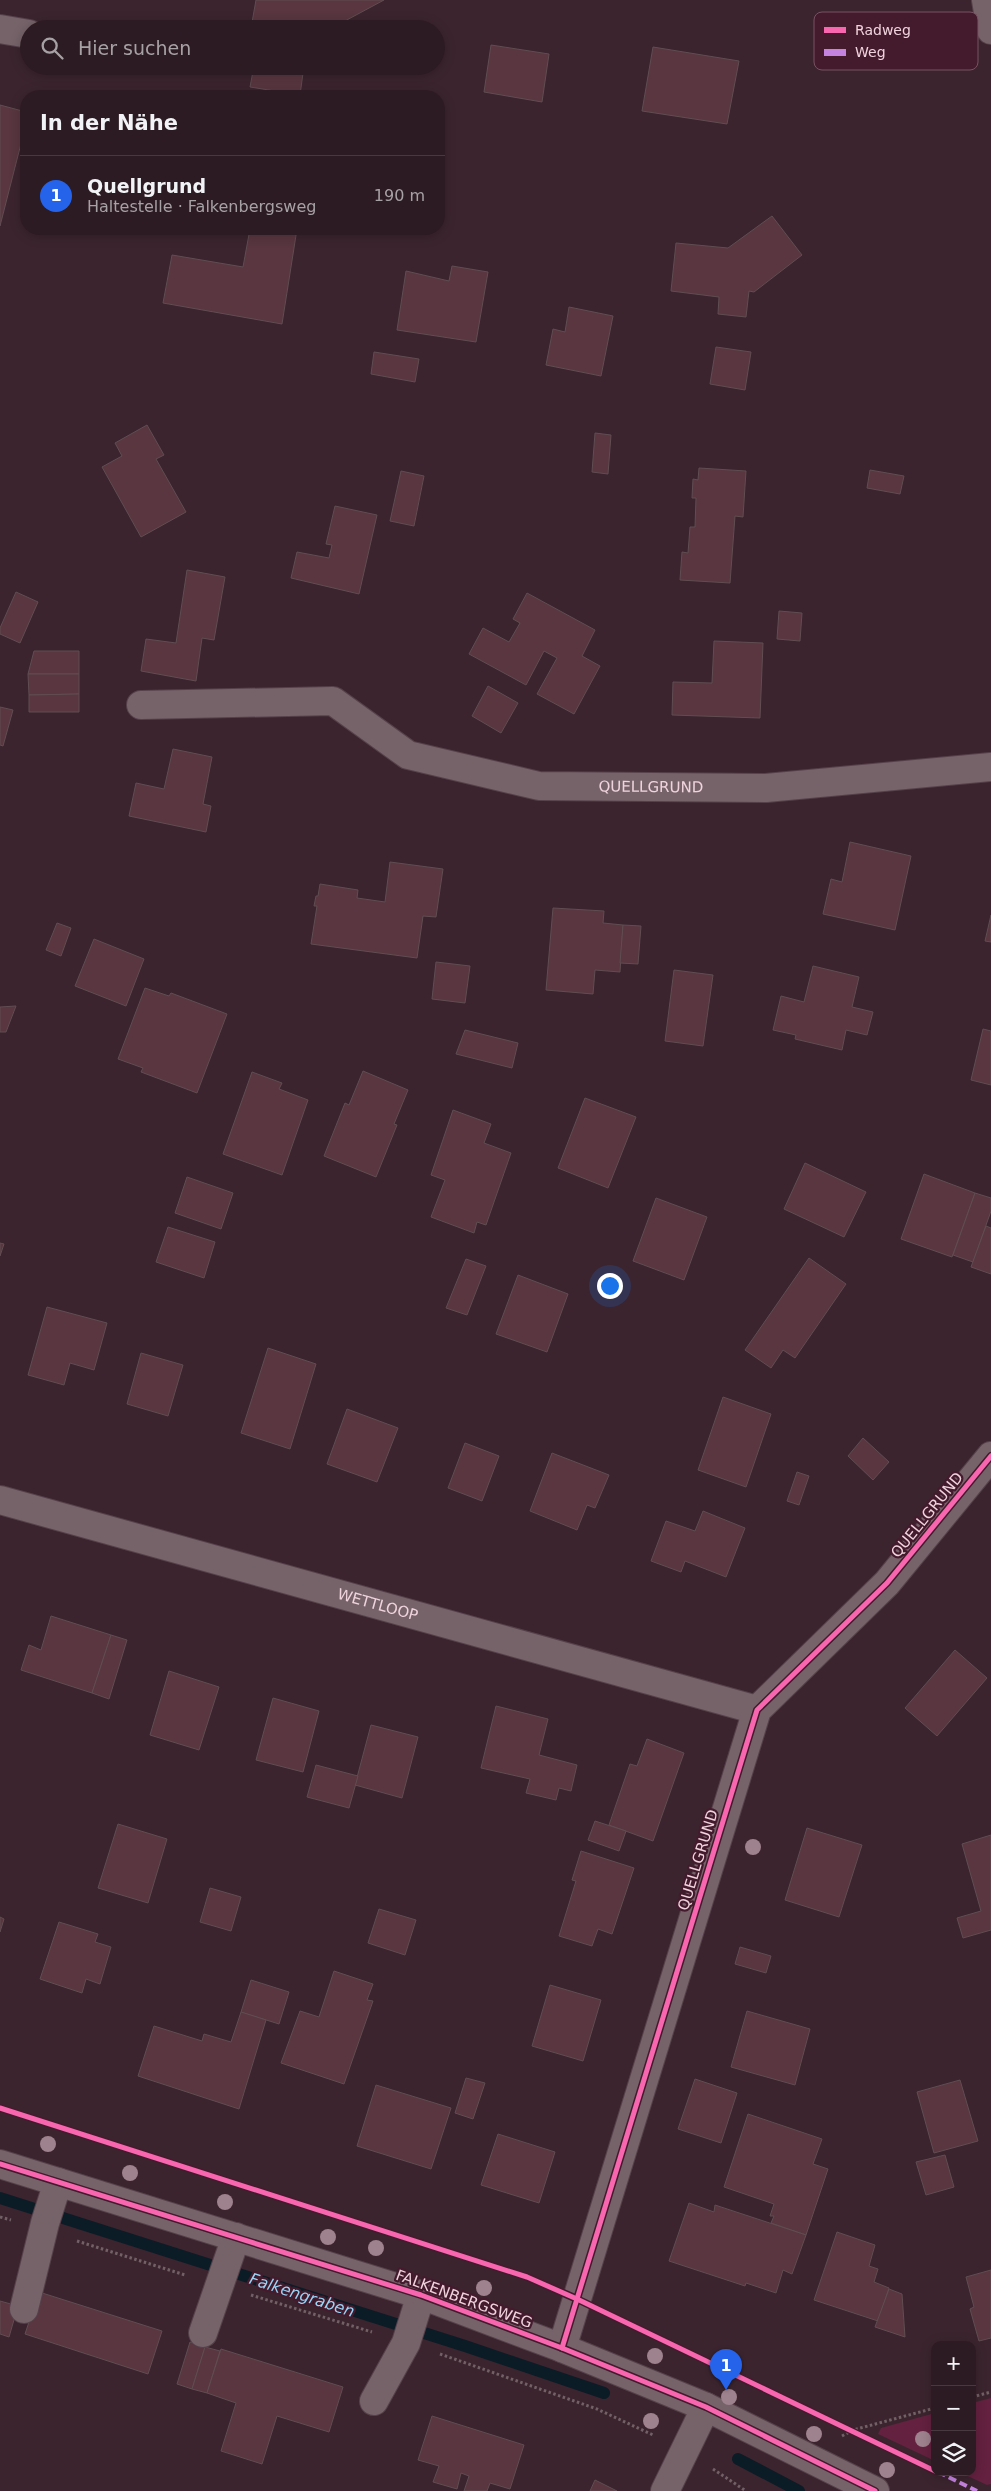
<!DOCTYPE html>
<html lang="de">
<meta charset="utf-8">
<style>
body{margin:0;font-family:"DejaVu Sans",sans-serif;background:#34242a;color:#f1f3f6}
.controls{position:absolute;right:15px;bottom:15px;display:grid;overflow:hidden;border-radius:10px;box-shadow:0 2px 12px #0003}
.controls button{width:45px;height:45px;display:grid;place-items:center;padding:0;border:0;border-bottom:1px solid #483940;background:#2c1b22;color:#f1f3f6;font:25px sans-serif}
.you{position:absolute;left:609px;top:1285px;width:18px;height:18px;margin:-12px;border:4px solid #fff;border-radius:50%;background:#1a73e8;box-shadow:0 0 0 8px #1a73e833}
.badge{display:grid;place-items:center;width:32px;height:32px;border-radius:50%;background:#2563eb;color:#fff;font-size:16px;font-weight:700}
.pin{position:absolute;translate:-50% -41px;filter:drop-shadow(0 1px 2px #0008)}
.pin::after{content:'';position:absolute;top:26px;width:18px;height:15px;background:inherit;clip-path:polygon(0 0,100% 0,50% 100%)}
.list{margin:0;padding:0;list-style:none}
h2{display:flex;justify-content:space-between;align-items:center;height:65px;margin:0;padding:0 20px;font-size:21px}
h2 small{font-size:16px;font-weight:400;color:#a6a1a5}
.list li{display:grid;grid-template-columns:32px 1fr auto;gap:15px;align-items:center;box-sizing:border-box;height:80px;padding:0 20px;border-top:1px solid #483940}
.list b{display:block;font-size:19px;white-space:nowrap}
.list p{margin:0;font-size:16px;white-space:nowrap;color:#a6a1a5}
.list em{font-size:16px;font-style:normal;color:#a6a1a5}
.icon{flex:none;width:28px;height:28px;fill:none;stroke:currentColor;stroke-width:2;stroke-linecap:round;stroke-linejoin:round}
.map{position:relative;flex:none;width:991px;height:2491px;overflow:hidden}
.search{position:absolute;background:#2c1b22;box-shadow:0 2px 12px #0003;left:20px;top:20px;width:425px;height:55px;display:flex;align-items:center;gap:12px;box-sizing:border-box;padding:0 18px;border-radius:28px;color:#a6a1a5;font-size:19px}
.panel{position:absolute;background:#2c1b22;box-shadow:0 2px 12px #0003;left:20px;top:90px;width:425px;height:145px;border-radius:20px}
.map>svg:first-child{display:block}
.green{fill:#642140}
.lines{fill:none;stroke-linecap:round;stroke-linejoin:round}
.stream{stroke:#0c1c27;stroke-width:12}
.building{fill:#593640;stroke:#604d52}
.minor-casing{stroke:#56414a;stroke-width:30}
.path{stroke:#716066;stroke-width:3;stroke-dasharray:2.5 2.5;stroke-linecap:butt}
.minor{stroke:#76636a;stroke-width:28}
.quiet{stroke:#c483df;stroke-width:4;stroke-dasharray:8 4;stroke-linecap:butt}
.cycleway-casing{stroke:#441b2d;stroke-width:8}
.cycleway{stroke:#f766af;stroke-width:5}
.tree{fill:#9e828d}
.labels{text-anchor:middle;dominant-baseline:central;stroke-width:4.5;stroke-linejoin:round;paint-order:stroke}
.street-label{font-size:15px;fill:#f0d4dd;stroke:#441b2d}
.water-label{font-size:16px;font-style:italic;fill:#99d4f7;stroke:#441b2d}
.key{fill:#441b2d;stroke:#785262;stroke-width:1}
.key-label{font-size:14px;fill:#f0d4dd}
</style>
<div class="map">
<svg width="991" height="2491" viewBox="0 0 991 2491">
<rect width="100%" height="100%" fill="#3b242e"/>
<g class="green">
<polygon points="991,2398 991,2484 987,2485 959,2472 972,2472 972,2403"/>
<polygon points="935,2413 935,2461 878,2434 881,2428"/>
</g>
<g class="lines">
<g class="stream">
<polyline points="0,2198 465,2346 604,2393"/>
<polyline points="738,2459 799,2491"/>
</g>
</g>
<g class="building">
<polygon points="256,0 384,0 330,29 254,29 251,28"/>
<polygon points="491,45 549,54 542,102 484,92"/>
<polygon points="653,47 739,61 727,124 642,111"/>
<polygon points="254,66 304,66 300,95 250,87"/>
<polygon points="0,105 26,112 26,124 0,226"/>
<polygon points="772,216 802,255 754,292 749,291 746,317 718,314 719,297 671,291 676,243 728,248"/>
<polygon points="250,229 297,229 282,324 163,303 172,255 243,267"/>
<polygon points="452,266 488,272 476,342 397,330 406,271 449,281"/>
<polygon points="569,307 613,316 601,376 546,365 553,329 565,332"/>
<polygon points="716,347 751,352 745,390 710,384"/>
<polygon points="374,352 419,359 415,382 371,374"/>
<polygon points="147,425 164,455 156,459 186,512 141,537 102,467 122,456 115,443"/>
<polygon points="595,433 611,435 608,474 592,472"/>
<polygon points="699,468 746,471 743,517 735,516 730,583 680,580 682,552 688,553 690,527 695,527 696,498 692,498 693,479 698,480"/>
<polygon points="870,470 904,476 900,494 867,488"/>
<polygon points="401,471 424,476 414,526 390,521"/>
<polygon points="335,506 377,515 359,594 291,578 297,552 329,558 332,545 326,544"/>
<polygon points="187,570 225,577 214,640 202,638 196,681 141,671 146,639 176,643"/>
<polygon points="16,592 38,602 20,643 0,634 0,628"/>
<polygon points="527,593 595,630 582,656 600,666 574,714 537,694 557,658 544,651 526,685 469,654 483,628 509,642 520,623 513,619"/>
<polygon points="779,611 802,613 800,641 777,639"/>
<polygon points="714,641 763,643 760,718 672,715 673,682 712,683"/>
<polygon points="34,651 79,651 79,674 28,674"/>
<polygon points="28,674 79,674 79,694 29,695"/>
<polygon points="488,686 518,703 501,733 472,716"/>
<polygon points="79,694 79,712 29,712 29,695"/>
<polygon points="0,707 13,710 3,746 0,745"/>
<polygon points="173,749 212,757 203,804 211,806 206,832 129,816 136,783 164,789"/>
<polygon points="850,842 911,856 895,930 823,914 831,879 842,882"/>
<polygon points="390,862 443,869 436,917 423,916 417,958 311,944 317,906 314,906 316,896 318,896 320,884 358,890 357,898 385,902"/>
<polygon points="553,908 604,911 603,923 623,925 620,972 595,970 593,994 546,990"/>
<polygon points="991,915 991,942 985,941"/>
<polygon points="57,923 71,928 61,956 46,950"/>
<polygon points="623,925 641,926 638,964 620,963"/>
<polygon points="94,939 144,959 126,1006 75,986"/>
<polygon points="436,962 470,966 465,1003 432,999"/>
<polygon points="813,966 859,977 852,1007 873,1012 867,1035 846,1030 842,1050 795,1039 796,1035 773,1030 781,996 804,1002"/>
<polygon points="674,970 713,975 703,1046 665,1041"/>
<polygon points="145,988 169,996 171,993 227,1014 197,1093 141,1072 143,1068 118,1059"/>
<polygon points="16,1006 6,1032 0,1032 0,1007"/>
<polygon points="983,1029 991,1031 991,1085 971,1080"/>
<polygon points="465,1030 518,1043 512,1068 456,1054"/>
<polygon points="363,1071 408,1090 394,1124 397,1125 376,1177 324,1156 345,1103 349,1105"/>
<polygon points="252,1072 282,1083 279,1089 308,1100 282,1175 223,1154"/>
<polygon points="585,1098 636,1117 608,1188 558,1168"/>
<polygon points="453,1110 491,1124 484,1143 511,1153 486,1225 477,1222 474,1233 431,1217 445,1180 431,1175"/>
<polygon points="805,1163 866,1192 844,1237 784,1209"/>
<polygon points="924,1174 975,1193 952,1257 901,1239"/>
<polygon points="187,1177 233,1193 221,1229 175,1213"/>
<polygon points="975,1193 991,1198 991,1211 973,1262 953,1255"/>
<polygon points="656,1198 707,1217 684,1280 633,1261"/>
<polygon points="986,1226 991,1228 991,1274 971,1267"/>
<polygon points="168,1227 215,1242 204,1278 156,1262"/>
<polygon points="0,1243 4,1244 0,1256"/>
<polygon points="809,1258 846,1284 795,1358 783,1350 771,1368 745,1350"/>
<polygon points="466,1259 486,1266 467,1315 446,1308"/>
<polygon points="518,1275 568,1294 547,1352 496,1334"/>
<polygon points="47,1307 107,1323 94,1370 70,1363 64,1385 28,1375"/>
<polygon points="268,1348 316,1364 290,1449 241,1433"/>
<polygon points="141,1353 183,1365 168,1416 127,1404"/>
<polygon points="723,1397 771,1414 746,1487 698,1470"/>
<polygon points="347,1409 398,1428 377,1482 327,1464"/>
<polygon points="863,1438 889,1462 873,1480 848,1456"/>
<polygon points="465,1443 499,1456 482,1501 448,1488"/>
<polygon points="552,1453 609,1475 595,1508 587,1505 577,1530 530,1511"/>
<polygon points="797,1472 809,1476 799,1505 787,1501"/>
<polygon points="703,1511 745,1528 726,1577 685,1561 681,1572 651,1561 666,1521 695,1531"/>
<polygon points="51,1616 111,1635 92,1693 21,1670 29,1645 41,1650"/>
<polygon points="111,1635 127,1640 109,1699 92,1693"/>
<polygon points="955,1650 987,1678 937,1736 905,1708"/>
<polygon points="169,1671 219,1687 199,1750 150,1735"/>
<polygon points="273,1698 319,1711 303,1772 256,1760"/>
<polygon points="496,1706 548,1719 539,1755 577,1765 571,1791 559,1788 556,1800 526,1793 530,1779 481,1768"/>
<polygon points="371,1725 418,1737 402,1798 355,1785"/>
<polygon points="647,1739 684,1753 653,1841 609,1825 630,1764 637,1766"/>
<polygon points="316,1765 358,1776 349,1808 307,1797"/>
<polygon points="595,1821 626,1831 619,1851 588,1840"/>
<polygon points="118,1824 167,1839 148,1903 98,1888"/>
<polygon points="807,1828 862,1845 839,1917 785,1900"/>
<polygon points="991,1835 991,1930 963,1938 957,1918 981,1911 962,1844"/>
<polygon points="581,1851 634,1868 612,1934 598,1929 592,1946 559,1936 576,1881 572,1880"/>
<polygon points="210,1888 241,1897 231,1931 200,1922"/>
<polygon points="379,1909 416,1920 405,1955 368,1943"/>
<polygon points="0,1917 4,1919 0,1932"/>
<polygon points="59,1922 98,1934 95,1942 111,1947 100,1984 86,1979 82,1993 40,1979"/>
<polygon points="740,1947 771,1956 766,1973 735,1964"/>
<polygon points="334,1971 373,1984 367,2000 373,2001 344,2084 281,2063 300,2011 319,2017"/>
<polygon points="251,1980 289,1992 279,2024 241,2012"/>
<polygon points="550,1985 601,2000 583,2061 532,2046"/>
<polygon points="747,2011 810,2029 795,2085 731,2067"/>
<polygon points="241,2012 266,2020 239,2109 138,2076 154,2026 202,2041 204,2034 231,2042"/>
<polygon points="466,2078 485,2083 473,2119 455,2113"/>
<polygon points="695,2079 737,2093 721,2143 678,2129"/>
<polygon points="960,2080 978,2141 934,2153 917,2092"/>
<polygon points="376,2085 451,2108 431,2169 357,2146"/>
<polygon points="748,2114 822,2139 813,2164 828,2169 806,2235 771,2223 774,2216 770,2216 774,2204 724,2187"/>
<polygon points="498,2134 555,2152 539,2203 481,2185"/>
<polygon points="945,2155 954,2187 926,2195 916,2162"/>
<polygon points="689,2203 714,2212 715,2205 806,2235 792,2274 783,2270 776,2293 746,2283 745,2286 669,2261"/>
<polygon points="837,2232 875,2245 869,2266 878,2269 874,2282 889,2288 878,2321 814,2300"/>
<polygon points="991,2270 991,2338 979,2341 970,2309 974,2307 966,2277"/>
<polygon points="889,2289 902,2294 905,2337 875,2327"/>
<polygon points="39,2292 162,2331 148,2374 25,2334"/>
<polygon points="0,2301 18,2306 9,2337 0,2334"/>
<polygon points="190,2342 205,2347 192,2389 177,2384"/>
<polygon points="205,2347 220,2351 207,2393 192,2389"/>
<polygon points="221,2349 343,2387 329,2432 277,2416 262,2464 221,2451 236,2403 207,2393"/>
<polygon points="432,2416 524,2445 510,2489 490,2483 487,2491 464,2491 469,2476 461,2473 457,2489 433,2482 439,2466 418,2460"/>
<polygon points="595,2480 617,2491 590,2491"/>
</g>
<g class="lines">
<g class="minor-casing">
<g id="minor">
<polyline points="986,0 991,30"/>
<polyline points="0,29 29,34"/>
<path id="s1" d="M141 705 333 701 408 755 539 786 766 788 991 767"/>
<path id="s2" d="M0 1500 757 1710"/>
<polyline points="0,2164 421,2295 562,2348 706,2407 875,2491"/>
<polyline points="24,2309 45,2223 58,2182"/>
<polyline points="203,2333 236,2237"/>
<polyline points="562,2348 757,1710 887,1583 991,1456"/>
<polyline points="374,2401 406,2343 421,2295"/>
<polyline points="665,2491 706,2407"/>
</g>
</g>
<g class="path">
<polyline points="0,2217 11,2220"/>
<polyline points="77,2241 185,2275"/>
<polyline points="251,2295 372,2332"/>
<polyline points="440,2354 597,2409 653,2435"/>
<polyline points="972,2397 991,2392"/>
<polyline points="842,2436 853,2430 935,2408"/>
<polyline points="713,2469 746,2491"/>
</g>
<use href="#minor" class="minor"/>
<polyline class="quiet" points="938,2472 977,2491"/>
<g class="cycleway-casing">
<g id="cycleway">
<polyline points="0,2108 527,2277 577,2299 935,2471"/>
<polyline points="0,2164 421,2295 562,2348 706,2407 875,2491"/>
<polyline points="562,2348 757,1710 887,1583 991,1456"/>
</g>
</g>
<use href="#cycleway" class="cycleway"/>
</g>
<g class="tree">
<circle cx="753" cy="1847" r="8"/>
<circle cx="48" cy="2144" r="8"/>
<circle cx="130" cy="2173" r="8"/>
<circle cx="225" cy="2202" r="8"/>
<circle cx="328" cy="2237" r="8"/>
<circle cx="376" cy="2248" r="8"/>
<circle cx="484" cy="2288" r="8"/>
<circle cx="655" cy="2356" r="8"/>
<circle cx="729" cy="2397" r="8"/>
<circle cx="651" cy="2421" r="8"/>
<circle cx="814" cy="2434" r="8"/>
<circle cx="923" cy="2439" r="8"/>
<circle cx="887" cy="2470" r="8"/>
</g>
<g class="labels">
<g class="street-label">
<text stroke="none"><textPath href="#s1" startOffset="531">QUELLGRUND</textPath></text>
<text transform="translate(927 1515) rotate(-51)">QUELLGRUND</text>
<text stroke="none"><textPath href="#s2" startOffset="392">WETTLOOP</textPath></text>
<text transform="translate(698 1860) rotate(-73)">QUELLGRUND</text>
<text transform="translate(464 2299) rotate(20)">FALKENBERGSWEG</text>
</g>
<g class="water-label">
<text transform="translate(302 2295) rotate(18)">Falkengraben</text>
</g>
</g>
<rect x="814" y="12" width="164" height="58" rx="8" class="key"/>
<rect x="824" y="27" width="22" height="6" fill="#f766af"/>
<rect x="824" y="49" width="22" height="7" fill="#c483df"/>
<g class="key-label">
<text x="855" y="35">Radweg</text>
<text x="855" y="57">Weg</text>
</g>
</svg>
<div class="controls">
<button>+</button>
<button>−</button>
<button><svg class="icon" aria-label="layers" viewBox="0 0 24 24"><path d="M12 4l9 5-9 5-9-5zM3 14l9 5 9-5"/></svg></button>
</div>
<div class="you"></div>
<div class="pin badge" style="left:726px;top:2390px">1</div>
<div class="search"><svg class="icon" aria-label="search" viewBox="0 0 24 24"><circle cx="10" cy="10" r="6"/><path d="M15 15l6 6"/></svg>Hier suchen</div>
<section class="panel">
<h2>In der Nähe<small></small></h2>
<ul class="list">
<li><span class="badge">1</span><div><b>Quellgrund</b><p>Haltestelle · Falkenbergsweg</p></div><em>190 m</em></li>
</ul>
</section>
</div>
